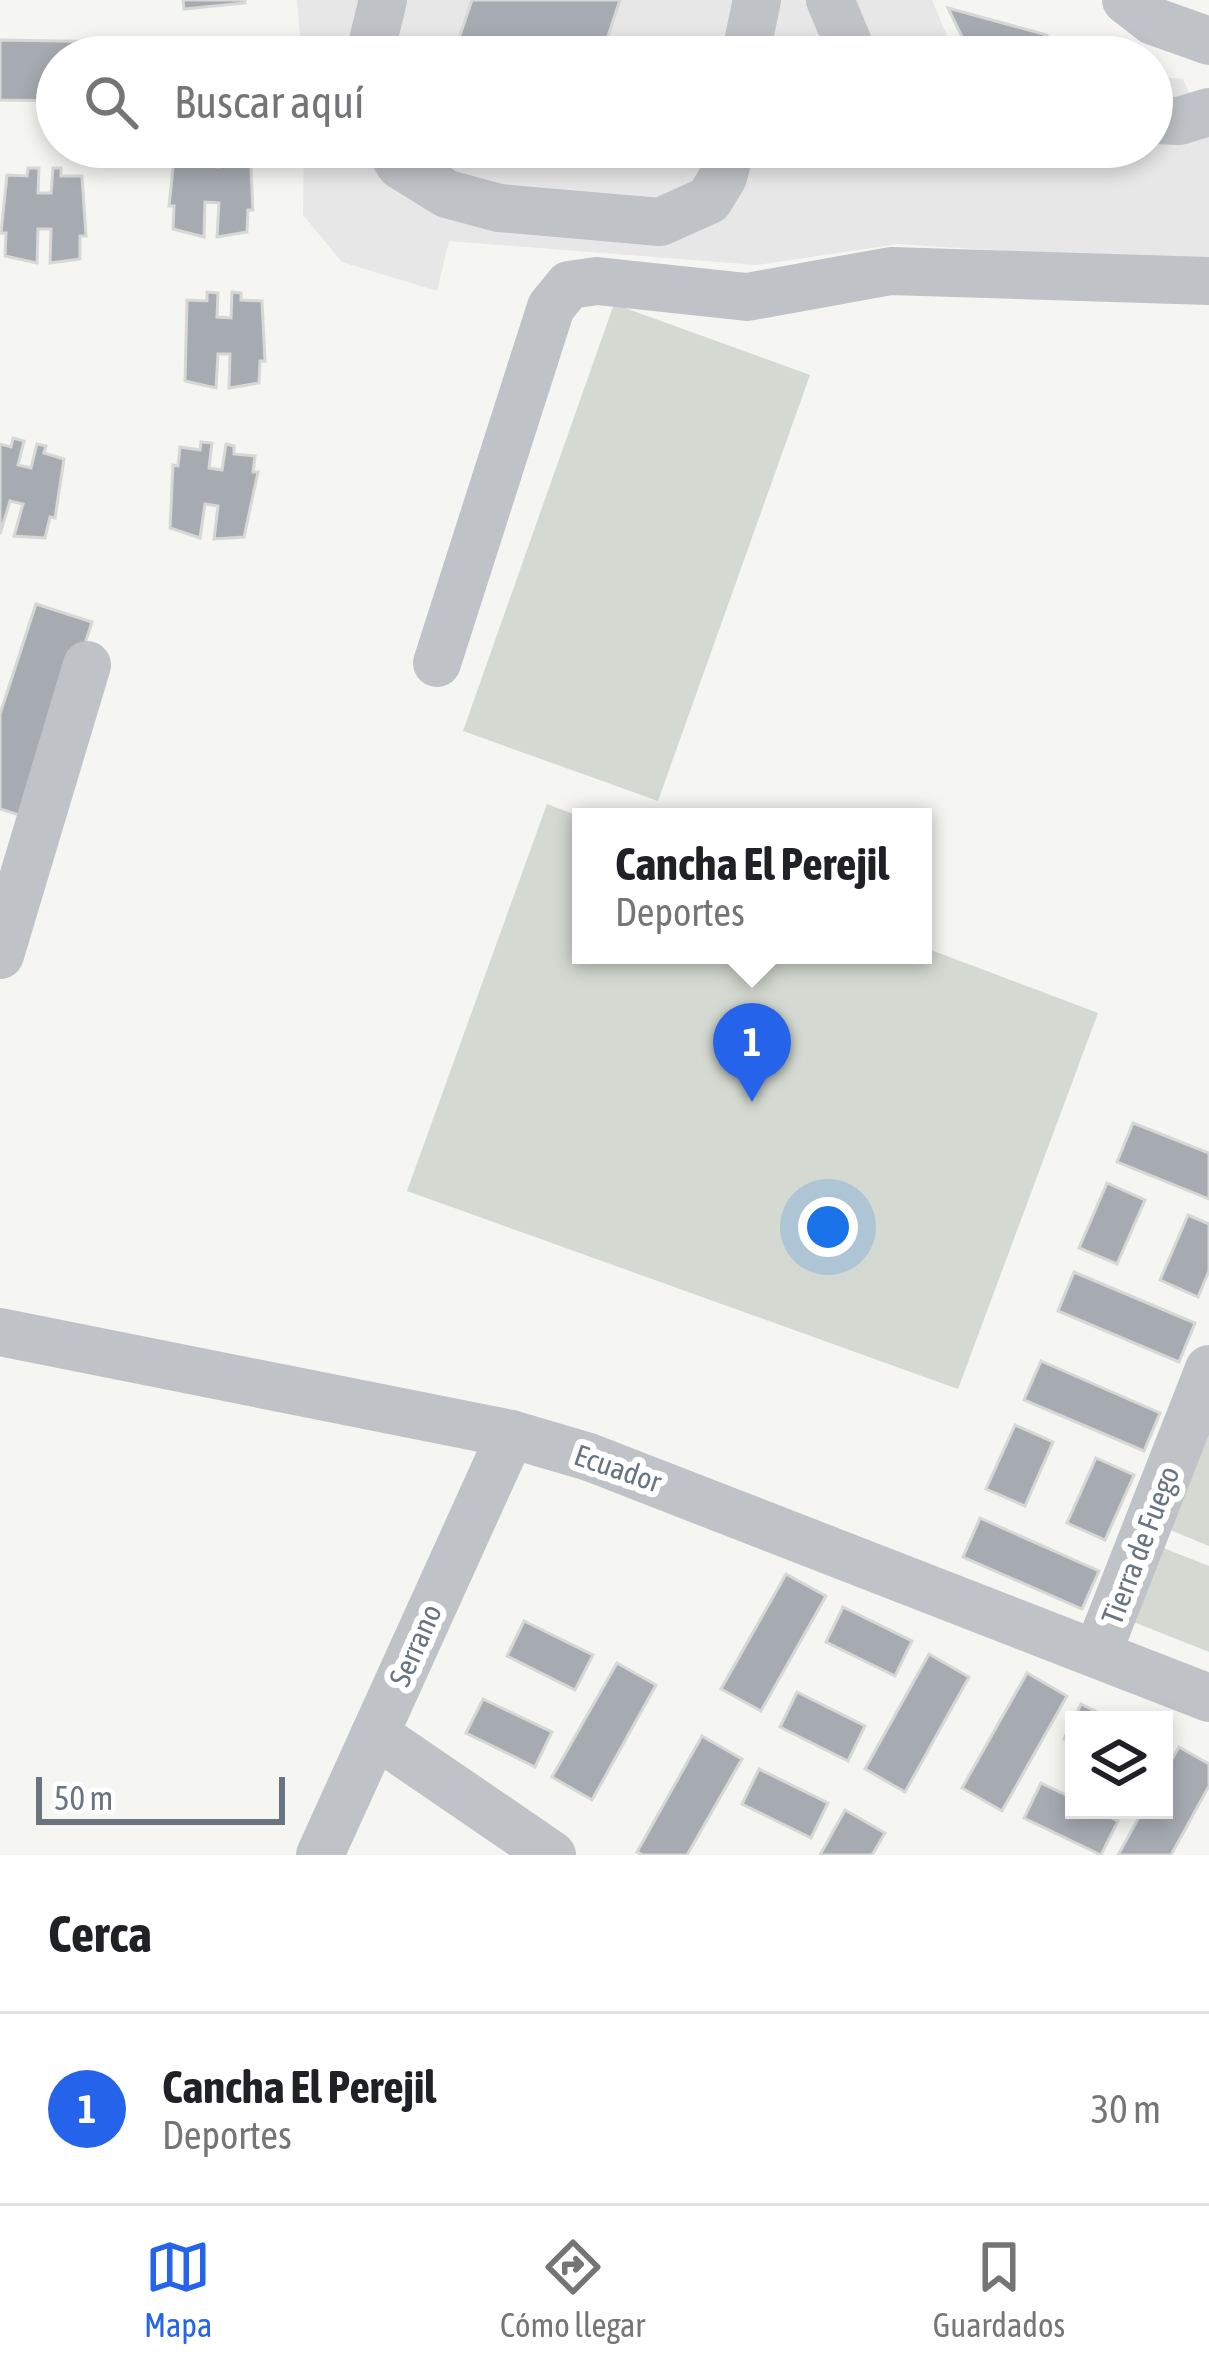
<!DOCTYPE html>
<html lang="es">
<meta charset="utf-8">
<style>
body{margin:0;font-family:"Asap Condensed",sans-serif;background:#f2f2f2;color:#202124}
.controls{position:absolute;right:36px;bottom:36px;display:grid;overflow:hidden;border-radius:0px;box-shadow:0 6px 18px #0003}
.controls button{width:108px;height:108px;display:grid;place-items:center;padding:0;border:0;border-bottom:3px solid #e0e0e0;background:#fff;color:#202124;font:60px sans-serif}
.scale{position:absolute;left:36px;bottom:30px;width:249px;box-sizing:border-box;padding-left:12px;border:6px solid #687480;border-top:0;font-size:33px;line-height:42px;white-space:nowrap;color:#687480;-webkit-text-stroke:9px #fff;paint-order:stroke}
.you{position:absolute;left:828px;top:1227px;width:42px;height:42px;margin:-30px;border:9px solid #fff;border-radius:50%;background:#1a73e8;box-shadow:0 0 0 18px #1a73e833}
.badge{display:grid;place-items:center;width:78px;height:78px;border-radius:50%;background:#2563eb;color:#fff;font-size:39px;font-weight:700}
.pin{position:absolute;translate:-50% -99px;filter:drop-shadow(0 3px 6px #0008)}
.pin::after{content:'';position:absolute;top:63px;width:42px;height:36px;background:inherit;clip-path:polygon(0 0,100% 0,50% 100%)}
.popup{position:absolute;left:572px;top:808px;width:360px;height:156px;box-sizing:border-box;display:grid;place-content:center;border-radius:0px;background:#fff;filter:drop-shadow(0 3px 9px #0005);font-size:39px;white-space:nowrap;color:#757577}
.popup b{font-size:45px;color:#202124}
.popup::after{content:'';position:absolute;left:50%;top:100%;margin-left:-24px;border:24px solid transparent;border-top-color:#fff}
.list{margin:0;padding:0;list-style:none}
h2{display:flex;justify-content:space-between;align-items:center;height:156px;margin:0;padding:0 48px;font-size:51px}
h2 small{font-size:39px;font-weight:400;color:#757577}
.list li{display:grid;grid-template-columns:78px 1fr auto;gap:36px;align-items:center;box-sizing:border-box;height:192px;padding:0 48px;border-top:3px solid #e0e0e0}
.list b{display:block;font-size:45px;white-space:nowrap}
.list p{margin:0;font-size:39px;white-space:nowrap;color:#757577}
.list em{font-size:39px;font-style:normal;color:#757577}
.icon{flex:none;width:66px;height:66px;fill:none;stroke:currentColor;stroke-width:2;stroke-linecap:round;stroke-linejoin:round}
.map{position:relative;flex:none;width:1209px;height:1855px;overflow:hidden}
.search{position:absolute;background:#fff;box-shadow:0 6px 18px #0003;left:36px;right:36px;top:36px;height:132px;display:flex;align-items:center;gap:30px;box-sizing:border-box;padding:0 42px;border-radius:66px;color:#757577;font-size:45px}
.sheet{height:348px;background:#fff}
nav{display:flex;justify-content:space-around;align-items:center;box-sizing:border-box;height:168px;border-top:3px solid #e0e0e0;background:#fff;font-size:33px;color:#757577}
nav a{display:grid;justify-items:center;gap:6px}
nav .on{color:#2563eb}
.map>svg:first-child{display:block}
.built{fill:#e6e7e6}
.green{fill:#d4dad2}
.building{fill:#a5abb1;stroke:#d7d7d5;stroke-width:3}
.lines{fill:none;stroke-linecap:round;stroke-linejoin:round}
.minor{stroke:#bfc2c6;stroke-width:48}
.labels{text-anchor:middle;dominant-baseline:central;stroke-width:12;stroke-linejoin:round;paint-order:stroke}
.street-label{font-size:30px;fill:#687480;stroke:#fff}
</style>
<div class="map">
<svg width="1209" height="1855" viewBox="0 0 1209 1855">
<rect width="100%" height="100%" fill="#f5f5f2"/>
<g class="built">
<polygon points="297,0 932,0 956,57 302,57"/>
<polygon points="1152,76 1183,79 1209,136 1209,264 898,244 757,265 449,241 437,291 342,262 303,215 304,147 1152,147"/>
</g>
<g class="green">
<polygon points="614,304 810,375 658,801 463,731"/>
<polygon points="547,804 581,817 581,955 923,955 923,947 1098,1013 958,1389 407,1191"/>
<polygon points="1209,1418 1209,1546 1163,1527"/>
<polygon points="1161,1547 1209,1566 1209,1652 1131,1621"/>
</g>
<g class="building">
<polygon points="183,0 245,0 245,3 184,9"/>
<polygon points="472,0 620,0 601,57 477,57 455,50"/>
<polygon points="948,8 1047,35 1045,53 967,47"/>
<polygon points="0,40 245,44 245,57 57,57 57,101 0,100"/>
<polygon points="195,147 206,147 206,166 219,167 220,147 250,150 253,210 248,210 247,232 217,237 219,203 205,202 204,237 173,229 174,206 169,206 175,149"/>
<polygon points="28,168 39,168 38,193 51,193 53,168 61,168 61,176 82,176 86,236 80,236 80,259 50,263 51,229 38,229 37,263 5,256 6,233 1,233 7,175 27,176"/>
<polygon points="207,292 218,293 217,317 231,318 232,292 241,293 241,300 262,301 265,361 260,361 259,383 229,388 230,354 218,354 216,388 185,381 187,300 207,301"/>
<polygon points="13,438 24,441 18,465 31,468 37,444 46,446 44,453 64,459 55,518 50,517 45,538 14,536 23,504 10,501 0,534 0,444 11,447"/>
<polygon points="201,442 212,443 209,468 222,470 226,444 234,446 234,454 255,456 253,472 258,472 244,537 214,539 218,506 205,504 200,538 170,528 173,465 178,466 180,447 200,450"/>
<polygon points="36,604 92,622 29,818 0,809 0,714"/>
<polygon points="1133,1123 1209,1153 1209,1199 1117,1162"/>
<polygon points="1107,1183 1145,1200 1117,1264 1079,1248"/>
<polygon points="1188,1215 1209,1224 1209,1271 1198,1297 1160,1280"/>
<polygon points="1074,1272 1195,1323 1179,1362 1058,1311"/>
<polygon points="1041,1361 1160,1413 1144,1451 1024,1400"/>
<polygon points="1015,1425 1053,1442 1025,1506 986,1489"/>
<polygon points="1096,1458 1134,1475 1105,1540 1067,1523"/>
<polygon points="980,1518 1099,1571 1082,1609 963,1557"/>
<polygon points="786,1574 826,1596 761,1711 721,1689"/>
<polygon points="843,1607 912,1641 895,1676 826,1642"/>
<polygon points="524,1621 593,1655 575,1690 507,1656"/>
<polygon points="929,1654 969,1677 905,1792 865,1769"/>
<polygon points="617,1663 656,1685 592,1800 552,1777"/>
<polygon points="1027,1673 1067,1696 1002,1811 962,1788"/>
<polygon points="797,1692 865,1726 848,1761 780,1727"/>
<polygon points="483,1699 552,1732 535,1767 466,1733"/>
<polygon points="1081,1704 1113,1720 1074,1720 1074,1744 1064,1739"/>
<polygon points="702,1736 742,1759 687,1855 643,1855 637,1852"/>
<polygon points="1179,1747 1209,1764 1209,1786 1171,1855 1118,1855 1143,1810 1164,1810 1164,1773"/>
<polygon points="759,1769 828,1803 811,1838 742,1804"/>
<polygon points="1041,1783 1074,1799 1074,1810 1096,1810 1118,1821 1101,1855 1024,1818"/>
<polygon points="845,1810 885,1833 872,1855 820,1855"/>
</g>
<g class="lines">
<g class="minor">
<polyline points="830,0 854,57"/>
<polyline points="1126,0 1153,21 1209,41"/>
<polyline points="369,57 383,0"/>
<polyline points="745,57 757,0"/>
<polyline points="1152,120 1179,121 1209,112"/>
<polyline points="389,147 400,165 447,194 499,208 660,222 709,200 723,177 731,147"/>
<polyline points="437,663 551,307 569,285 597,281 747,297 891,271 1209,281"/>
<polyline points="0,955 87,665"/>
<polyline points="0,1332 511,1434 589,1457 1209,1698"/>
<polyline points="1097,1654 1209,1369"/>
<polyline points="375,1734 552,1855"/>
<polyline points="320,1855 511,1434"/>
</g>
</g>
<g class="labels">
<g class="street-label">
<text transform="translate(618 1468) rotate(19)">Ecuador</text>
<text transform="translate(1140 1545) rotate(-69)">Tierra de Fuego</text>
<text transform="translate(415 1645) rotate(-66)">Serrano</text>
</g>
</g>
</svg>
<div class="controls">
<button><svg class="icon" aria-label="layers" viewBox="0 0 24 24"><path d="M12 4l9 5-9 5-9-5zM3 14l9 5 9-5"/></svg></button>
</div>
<div class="scale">50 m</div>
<div class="you"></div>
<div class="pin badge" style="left:752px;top:1102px">1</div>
<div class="popup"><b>Cancha El Perejil</b>Deportes</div>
<div class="search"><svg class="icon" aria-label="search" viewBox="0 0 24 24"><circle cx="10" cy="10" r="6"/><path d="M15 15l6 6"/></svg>Buscar aquí</div>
</div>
<section class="sheet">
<h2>Cerca<small></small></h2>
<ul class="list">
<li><span class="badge">1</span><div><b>Cancha El Perejil</b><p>Deportes</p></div><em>30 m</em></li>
</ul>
</section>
<nav>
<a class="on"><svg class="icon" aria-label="map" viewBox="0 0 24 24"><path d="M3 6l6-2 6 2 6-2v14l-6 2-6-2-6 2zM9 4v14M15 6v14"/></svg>Mapa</a>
<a><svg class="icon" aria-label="directions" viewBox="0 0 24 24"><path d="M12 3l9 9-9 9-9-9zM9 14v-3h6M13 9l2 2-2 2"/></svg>Cómo llegar</a>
<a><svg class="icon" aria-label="saved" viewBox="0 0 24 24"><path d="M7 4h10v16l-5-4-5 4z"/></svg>Guardados</a>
</nav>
